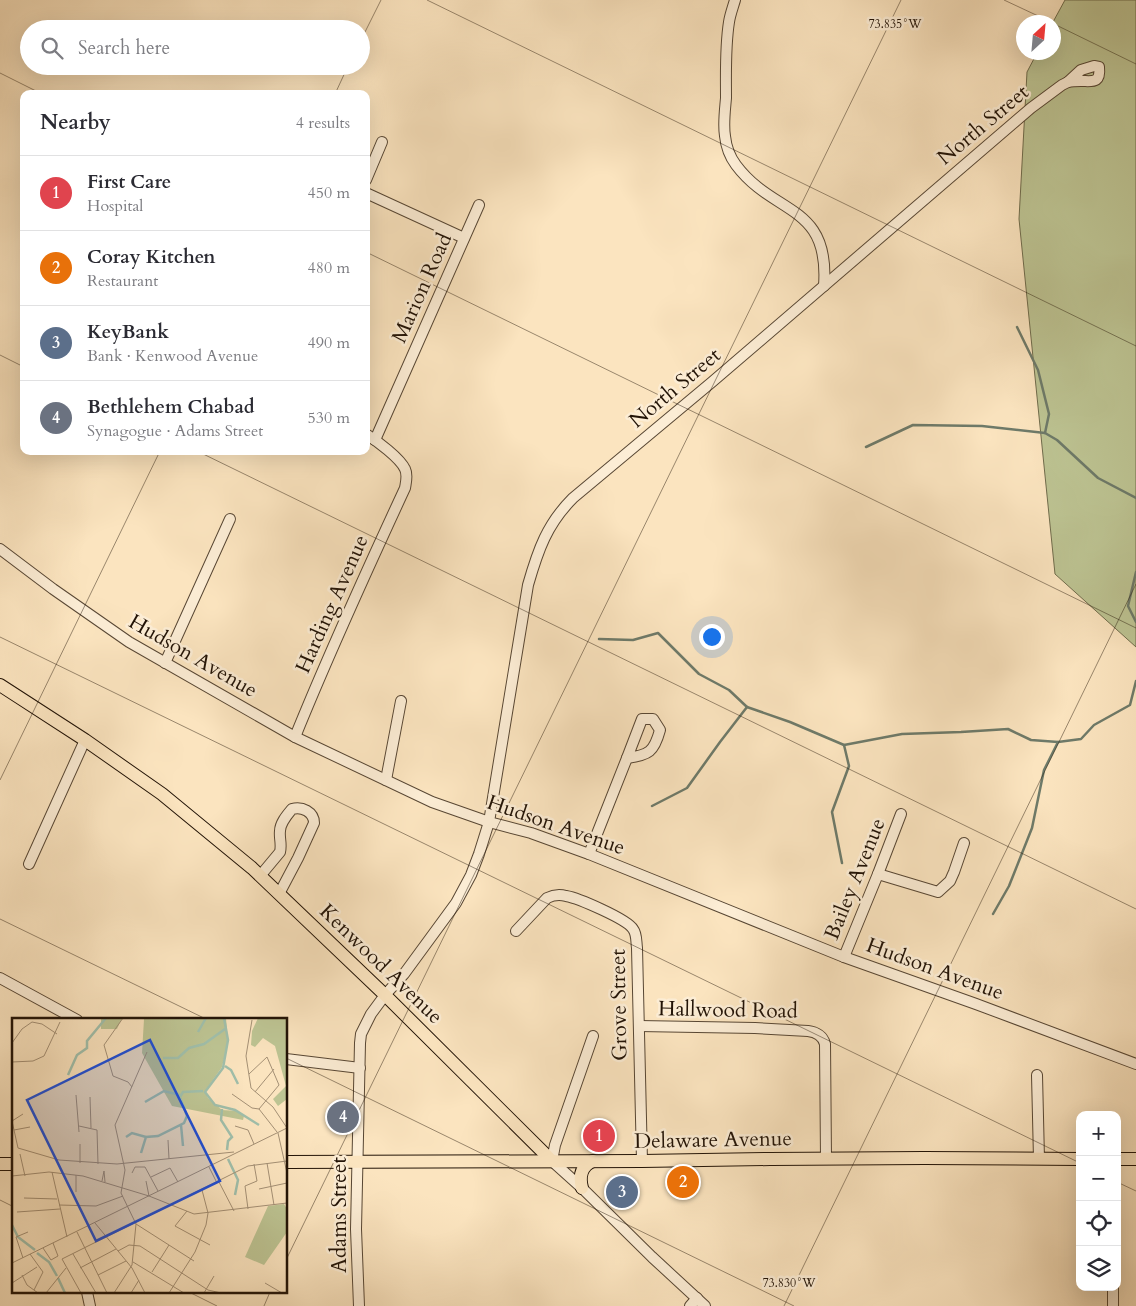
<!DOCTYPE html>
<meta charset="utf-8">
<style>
body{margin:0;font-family:Cardo,serif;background:#f2f2f3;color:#2b2b33}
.controls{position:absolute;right:15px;bottom:15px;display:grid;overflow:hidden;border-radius:10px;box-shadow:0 5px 20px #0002}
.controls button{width:45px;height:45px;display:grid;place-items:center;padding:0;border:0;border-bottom:1px solid #e1e1e2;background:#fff;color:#2b2b33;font:25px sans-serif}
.compass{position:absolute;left:1016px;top:15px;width:45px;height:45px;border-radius:50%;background:#fff;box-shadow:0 5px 20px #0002;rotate:26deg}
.you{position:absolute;left:711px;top:636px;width:18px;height:18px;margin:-12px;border:4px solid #fff;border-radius:50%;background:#1a73e8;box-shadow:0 0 0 8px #1a73e833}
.badge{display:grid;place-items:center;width:32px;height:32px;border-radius:50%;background:#d93025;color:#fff;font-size:16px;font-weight:700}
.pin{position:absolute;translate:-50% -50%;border:2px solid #fff;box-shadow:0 1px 5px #0006}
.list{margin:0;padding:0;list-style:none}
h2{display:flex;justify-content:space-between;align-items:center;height:65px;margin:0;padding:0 20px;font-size:21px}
h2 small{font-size:16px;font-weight:400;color:#7c7c81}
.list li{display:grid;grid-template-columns:32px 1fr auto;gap:15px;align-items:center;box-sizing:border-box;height:75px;padding:0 20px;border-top:1px solid #e1e1e2}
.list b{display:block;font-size:19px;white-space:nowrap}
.list p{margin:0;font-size:16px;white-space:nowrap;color:#7c7c81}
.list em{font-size:16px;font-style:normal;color:#7c7c81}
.icon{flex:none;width:28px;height:28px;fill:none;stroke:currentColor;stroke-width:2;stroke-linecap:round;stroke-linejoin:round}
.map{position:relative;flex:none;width:1136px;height:1306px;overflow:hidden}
.search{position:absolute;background:#fff;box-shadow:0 5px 20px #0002;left:20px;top:20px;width:350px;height:55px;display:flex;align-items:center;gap:12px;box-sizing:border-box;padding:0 18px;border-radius:28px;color:#7c7c81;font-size:19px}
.panel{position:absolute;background:#fff;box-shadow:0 5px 20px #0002;left:20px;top:90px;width:350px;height:365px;border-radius:10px}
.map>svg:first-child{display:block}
.green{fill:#bdc493;stroke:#706c4c}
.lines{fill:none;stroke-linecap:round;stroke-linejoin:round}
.stream{stroke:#6e7a69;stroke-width:2.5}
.minor-casing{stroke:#584734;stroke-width:12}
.major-casing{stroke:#221306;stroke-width:14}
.minor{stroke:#fcedd5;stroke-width:10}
.major{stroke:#fbe4bf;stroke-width:12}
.ticks{fill:none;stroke:#221306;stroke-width:1;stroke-opacity:0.45}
.labels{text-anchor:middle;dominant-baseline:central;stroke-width:5;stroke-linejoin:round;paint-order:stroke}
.street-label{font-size:21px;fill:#221306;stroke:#fcedd5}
.inset-river{fill:none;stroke:#a0bfab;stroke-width:2.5}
.inset-road{fill:none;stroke:#a49075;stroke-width:1}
.view{fill:#1d4ed8;fill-opacity:0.15;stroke:#1d4ed8;stroke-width:2.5}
.inset-edge{fill:none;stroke:#221306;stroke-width:2.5}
.ticks-label{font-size:12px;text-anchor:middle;fill:#221306;stroke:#fcedd5;stroke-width:5;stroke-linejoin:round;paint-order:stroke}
</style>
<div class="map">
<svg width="1136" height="1306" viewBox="0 0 1136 1306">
<rect width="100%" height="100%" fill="#fbe4bf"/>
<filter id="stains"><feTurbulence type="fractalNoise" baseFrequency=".004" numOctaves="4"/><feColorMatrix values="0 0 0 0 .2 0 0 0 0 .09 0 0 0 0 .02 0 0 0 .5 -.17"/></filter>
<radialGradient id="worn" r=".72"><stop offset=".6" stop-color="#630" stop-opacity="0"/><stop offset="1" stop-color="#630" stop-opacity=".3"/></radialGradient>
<polygon class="green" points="1065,0 1136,0 1136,647 1055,574 1019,219 1027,72 1037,53 1054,52 1053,22"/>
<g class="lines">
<g class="stream">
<polyline points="1017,327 1038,370 1049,414 1045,433"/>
<polyline points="866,447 913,425 982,426 1045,433 1057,440 1098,478 1136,498"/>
<polyline points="1136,572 1128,606 1136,622"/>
<polyline points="599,639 633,640 658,633 699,674 729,690 747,707"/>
<polyline points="652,806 687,788 720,742 747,707 790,722 844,745 902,734 961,732 1008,729 1031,740 1058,742 1081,739 1094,725 1130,705 1136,681"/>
<polyline points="842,863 832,812 849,766 844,745"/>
<polyline points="993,914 1009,886 1032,828 1044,770 1058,742"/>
</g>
<g class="minor-casing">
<g id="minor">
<path d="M735 0C733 7 730 15 729 22 725 47 726 73 726 98 725 110 723 124 725 136 726 146 730 157 736 165 774 216 830 203 824 286"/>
<path d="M1094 66 1099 67C1101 84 1092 81 1081 81 1077 81 1072 81 1068 82L1081 70Z"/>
<polyline points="366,180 382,142"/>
<polyline points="366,193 464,238"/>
<polyline points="375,440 479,205"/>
<polyline points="0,549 53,589 129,642 295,737 432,802 489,822 531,833 589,854 844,957 976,1004 1136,1064"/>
<polyline points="165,663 230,519"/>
<path d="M642 719H653L660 730C654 752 649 755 627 758Z"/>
<path d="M295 737C329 653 367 570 405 488 406 482 408 475 405 469 400 458 377 441 366 434"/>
<polyline points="386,780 401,701"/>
<polyline points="589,854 627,758"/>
<polyline points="29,864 85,740"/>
<polyline points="878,874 938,892 950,881 954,872 964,843"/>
<path d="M260 876 280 852C282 844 279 838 280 831 280 823 287 815 292 809 302 806 314 812 314 823L298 858 279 894"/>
<path d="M516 931 547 898C553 895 559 894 566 896 578 898 627 919 633 929 637 934 636 941 637 948L642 1161"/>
<polyline points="844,957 878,874 901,814"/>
<polyline points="0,978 77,1020"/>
<path d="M639 1026 755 1028 808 1031C816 1032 823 1036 825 1044L826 1158"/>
<polyline points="593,1036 555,1145 552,1161 582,1188 652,1257 705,1306"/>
<polyline points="286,1059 360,1068"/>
<polyline points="1037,1075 1039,1159"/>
<polyline points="1113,1287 1113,1306"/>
<polyline points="87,1292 90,1306"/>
<path d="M359 1306 356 1229 360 1043 361 1034 371 1014 385 995 404 974 456 903 471 875 479 854 489 822 528 585C538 550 547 524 573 498L712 382 1031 108 1062 85 1068 82"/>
<polyline points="690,1306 697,1298"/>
</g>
</g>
<g class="major-casing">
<g id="major">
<polyline points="0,685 85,740 162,794 252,868 385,995 552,1161"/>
<polyline points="1117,1159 1136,1159"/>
<polyline points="286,1162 642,1161 770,1159 924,1158 1080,1159"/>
<polyline points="0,1164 14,1164"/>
<path d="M582 1188C579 1176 581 1166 593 1161"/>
</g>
</g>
<use href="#minor" class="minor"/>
<use href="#major" class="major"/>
</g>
<path class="ticks" d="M427 0 1136 346M1004 0 1051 22M1054 24 1136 64M361 40 381 0M0 73 42 94M335 94 348 66M366 252 1136 628M0 355 24 367M197 451 1136 909M0 637 1080 1163M0 780 160 451M0 919 208 1020M286 1058 794 1306M1117 1182 1136 1191M0 1200 14 1207M286 1260 901 0M189 1292 217 1306M264 1306 270 1292M784 1306 1136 584"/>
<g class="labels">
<g class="street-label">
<text transform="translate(983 125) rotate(-40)">North Street</text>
<text transform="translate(422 288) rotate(-66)">Marion Road</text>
<text transform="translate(675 388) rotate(-40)">North Street</text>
<text transform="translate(332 604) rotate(-66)">Harding Avenue</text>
<text transform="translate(193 656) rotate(30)">Hudson Avenue</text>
<text transform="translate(556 825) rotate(19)">Hudson Avenue</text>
<text transform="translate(855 879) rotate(-68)">Bailey Avenue</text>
<text transform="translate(381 964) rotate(44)">Kenwood Avenue</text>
<text transform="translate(935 969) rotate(20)">Hudson Avenue</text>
<text transform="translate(619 1005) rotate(-91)">Grove Street</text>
<text transform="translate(728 1010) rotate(1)">Hallwood Road</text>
<text transform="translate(713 1140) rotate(-1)">Delaware Avenue</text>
<text transform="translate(339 1215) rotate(-90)">Adams Street</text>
</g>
</g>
<g transform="translate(12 1018)">
<rect width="275" height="275" fill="#fbe4bf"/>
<path d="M89 0H110L105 11H89ZM214 0 216 24 210 49 193 73 196 80 210 92 225 93 232 98 231 102 160 88 130 35 132 1ZM246 0H275V81L266 88 261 81 274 68 263 28 251 20 243 29 239 27 240 13ZM272 186 275 191V214L252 247 233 239 256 188Z" fill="#bdc493"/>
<path class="inset-river" d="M212 0 216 22 211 50 193 74 203 87 223 92 247 107M186 14 194 0M151 40H166L177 30 192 26 213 11M213 48 219 52 226 66M56 57 65 37 75 30V23L94 0M133 84 152 73 168 77M210 91 209 102 220 119 216 123 215 132M169 107 171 128M114 119 120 115 134 119M129 135 134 119 146 118 172 105 175 98 168 79 171 74 191 73M216 141 226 162 223 177M0 207 6 219 23 232M25 235 37 244 45 258M46 260 53 275"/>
<path class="inset-road" d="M111 0 92 27 101 58 116 64 120 69M240 2 234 38 239 70 261 89 275 110M0 25 10 11 20 4 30 6 45 16M135 34 103 107 113 152 109 175 124 206 182 243M0 44 21 43 32 38 48 4M237 56 255 39 267 67 247 91M243 74 262 51M220 76 240 90 247 91 265 114M64 77 67 114M78 79 79 110M11 96 0 103 6 130 47 142 105 146 222 134M67 108 85 112 86 146M223 108 236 112 242 126M2 112 18 109M266 115 275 155M156 122 157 141M68 126V145M8 136 13 158M255 145 262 187M197 149 205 165M40 154 55 219M120 155 123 149H133L146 173M64 157V174M0 158 37 154 71 158 137 178M139 159 158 150 166 164M90 163 92 153 93 164M134 163 137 178 182 196 275 185M207 164 222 193M247 171 275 165M12 180 45 181M47 187 84 188 111 178M236 191 233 168 245 163 242 146M175 193 163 208 198 227M5 194 48 191M83 205 120 250 133 275M65 214 95 275M31 230 39 242 46 238 41 225M106 233 117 227 128 228 196 272 209 275M18 236 31 254 22 272M61 236 84 275M11 240 4 219 16 214M121 244 172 275M0 245 275 110M68 250 104 231M140 254 157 227M10 257 15 267 26 275M86 257 114 243M0 265 25 249M253 265 270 275M34 275 54 250M69 275 50 241 236 148 275 143M102 275 120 247 124 206M119 275 127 262M157 275 183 234 194 207 196 195 190 172M192 275 202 258"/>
<path class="view" d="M138 22 208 163 84 223 15 82Z"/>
<rect width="275" height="275" class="inset-edge"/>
</g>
<g class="ticks-label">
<text x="895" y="28">73.835°W</text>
<text x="789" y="1287">73.830°W</text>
</g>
<rect width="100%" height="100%" filter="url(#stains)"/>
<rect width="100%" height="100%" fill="url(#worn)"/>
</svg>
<div class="controls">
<button>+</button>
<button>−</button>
<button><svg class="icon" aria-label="locate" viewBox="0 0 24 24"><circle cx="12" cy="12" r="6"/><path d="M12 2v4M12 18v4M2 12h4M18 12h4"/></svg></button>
<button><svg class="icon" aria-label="layers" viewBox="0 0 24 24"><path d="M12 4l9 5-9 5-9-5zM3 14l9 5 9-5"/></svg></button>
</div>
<svg class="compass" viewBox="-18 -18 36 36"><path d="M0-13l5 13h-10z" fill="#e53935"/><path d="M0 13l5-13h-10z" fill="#7c7c81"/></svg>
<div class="you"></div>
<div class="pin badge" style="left:599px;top:1136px;background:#e0444e">1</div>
<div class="pin badge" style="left:683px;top:1182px;background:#e8710a">2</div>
<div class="pin badge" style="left:622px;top:1192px;background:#5c6f8a">3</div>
<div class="pin badge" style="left:343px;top:1117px;background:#6b7280">4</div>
<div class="search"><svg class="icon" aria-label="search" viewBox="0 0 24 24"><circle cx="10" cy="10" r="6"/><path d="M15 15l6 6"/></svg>Search here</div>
<section class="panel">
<h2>Nearby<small>4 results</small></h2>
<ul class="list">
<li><span class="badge" style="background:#e0444e">1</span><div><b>First Care</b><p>Hospital</p></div><em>450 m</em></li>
<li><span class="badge" style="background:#e8710a">2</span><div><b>Coray Kitchen</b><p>Restaurant</p></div><em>480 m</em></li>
<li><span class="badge" style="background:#5c6f8a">3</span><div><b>KeyBank</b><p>Bank · Kenwood Avenue</p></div><em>490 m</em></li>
<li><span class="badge" style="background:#6b7280">4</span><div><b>Bethlehem Chabad</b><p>Synagogue · Adams Street</p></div><em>530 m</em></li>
</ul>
</section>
</div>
